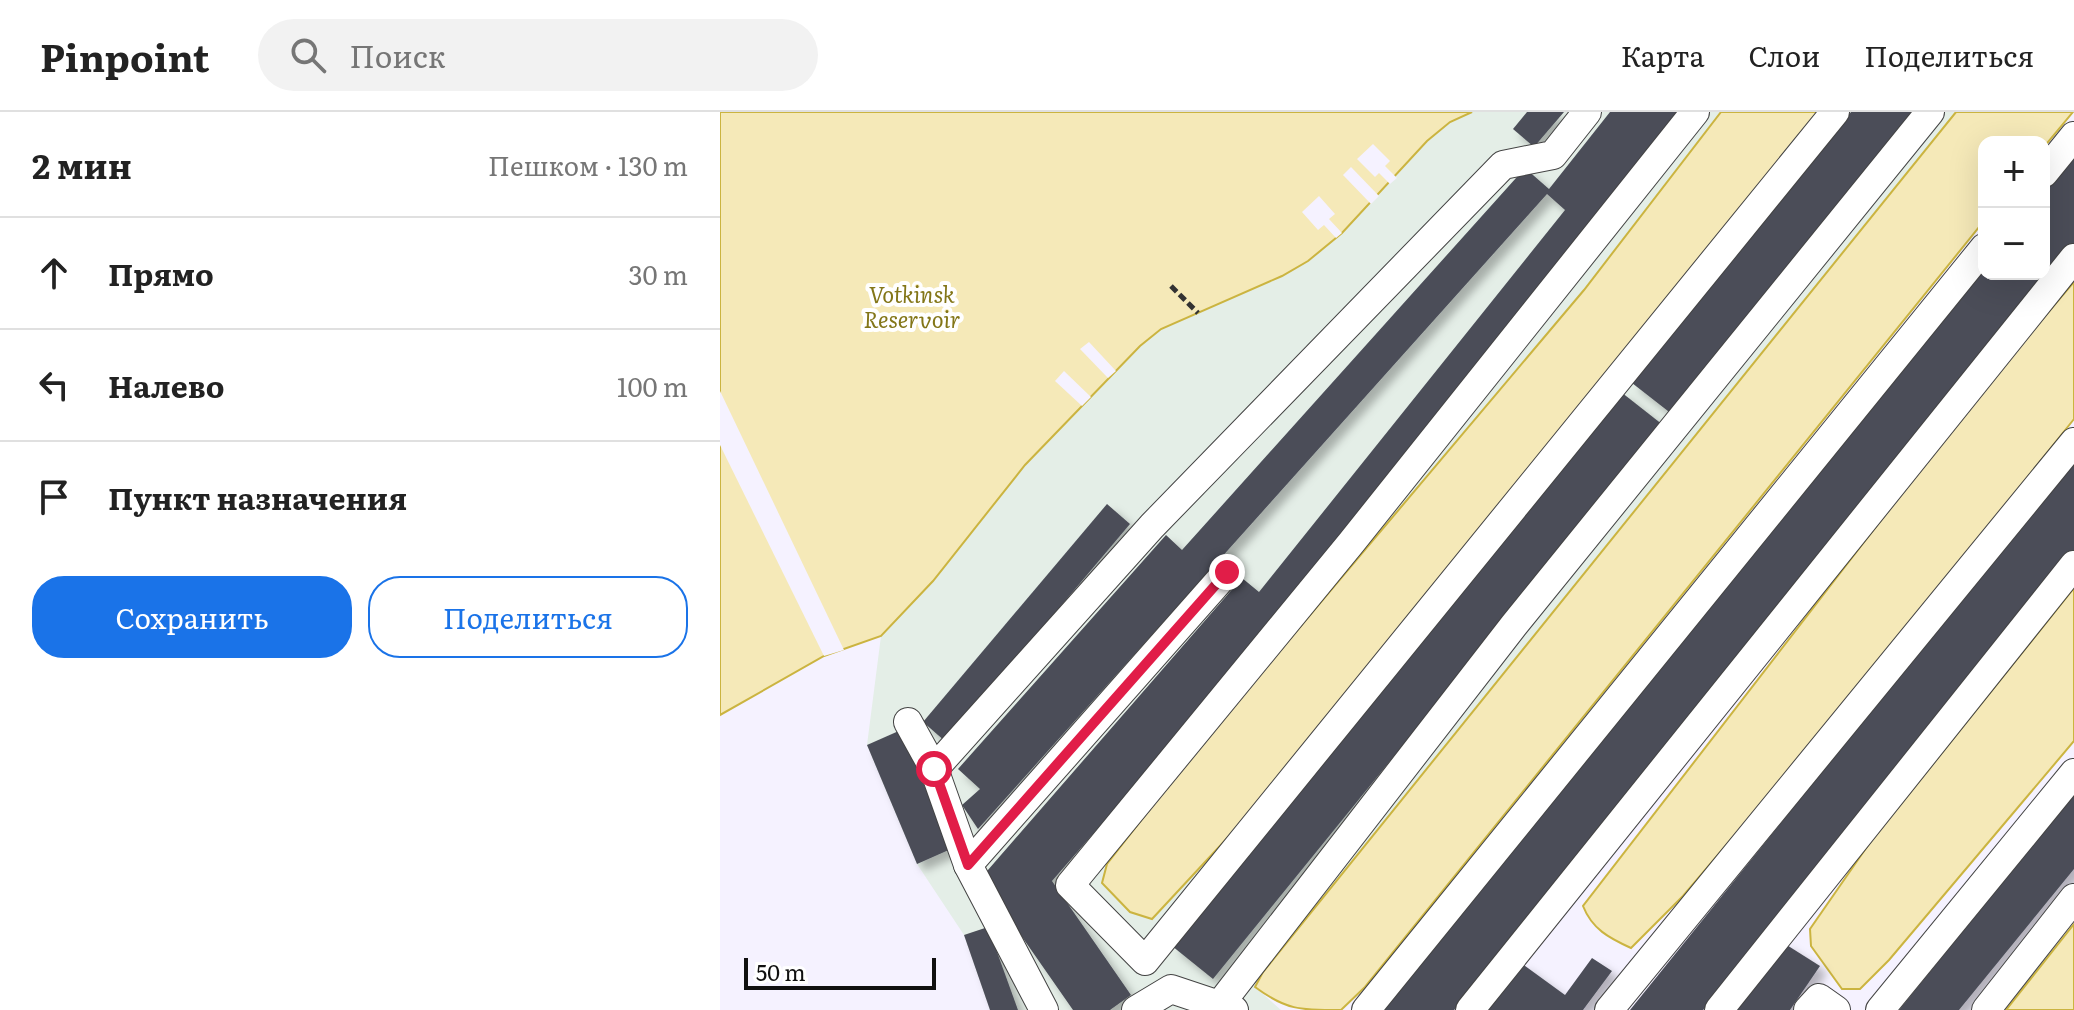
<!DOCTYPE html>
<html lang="ru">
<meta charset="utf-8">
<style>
body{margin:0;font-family:Literata,serif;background:#f2f2f2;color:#222}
.controls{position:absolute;right:24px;top:24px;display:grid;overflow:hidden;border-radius:16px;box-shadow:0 8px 32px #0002}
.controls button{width:72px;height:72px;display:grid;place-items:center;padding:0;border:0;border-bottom:2px solid #e0e0e0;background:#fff;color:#222;font:40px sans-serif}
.scale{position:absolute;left:24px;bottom:20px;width:192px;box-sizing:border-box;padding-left:8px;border:4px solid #101010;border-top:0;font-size:22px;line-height:28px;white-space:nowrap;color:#101010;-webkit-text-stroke:6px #fff;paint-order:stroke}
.stop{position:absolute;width:24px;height:24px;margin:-18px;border:6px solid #e11d48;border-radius:50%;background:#fff}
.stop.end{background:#e11d48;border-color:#fff;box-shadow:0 2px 8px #0008}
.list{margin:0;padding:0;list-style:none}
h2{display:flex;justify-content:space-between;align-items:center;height:104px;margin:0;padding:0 32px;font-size:34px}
h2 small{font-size:26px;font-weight:400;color:#767676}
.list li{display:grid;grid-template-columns:52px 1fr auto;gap:24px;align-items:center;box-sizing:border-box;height:112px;padding:0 32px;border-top:2px solid #e0e0e0}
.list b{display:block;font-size:30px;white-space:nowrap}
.list em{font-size:26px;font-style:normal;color:#767676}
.actions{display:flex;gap:16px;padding:24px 32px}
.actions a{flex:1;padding:18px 0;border:2px solid #1a73e8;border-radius:32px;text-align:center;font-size:28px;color:#1a73e8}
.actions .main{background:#1a73e8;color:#fff}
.icon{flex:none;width:44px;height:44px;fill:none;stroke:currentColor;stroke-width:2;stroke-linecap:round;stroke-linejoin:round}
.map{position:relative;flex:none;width:1354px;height:898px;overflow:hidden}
header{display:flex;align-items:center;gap:48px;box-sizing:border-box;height:112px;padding:0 40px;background:#fff;border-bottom:2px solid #e0e0e0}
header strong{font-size:38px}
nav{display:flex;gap:44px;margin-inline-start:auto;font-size:28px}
.search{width:560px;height:72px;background:#f2f2f2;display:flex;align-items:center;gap:20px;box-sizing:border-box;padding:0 28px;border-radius:44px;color:#767676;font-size:30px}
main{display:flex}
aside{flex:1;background:#fff}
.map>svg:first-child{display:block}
.industrial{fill:#e4eee7}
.water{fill:#f5e9b8;stroke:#cbb440;stroke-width:2}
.pier{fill:#f5f2ff}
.building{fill:#4c4e58;filter:url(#shadow)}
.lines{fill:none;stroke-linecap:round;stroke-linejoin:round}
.minor-casing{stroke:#434343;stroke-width:30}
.path{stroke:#323232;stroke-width:5;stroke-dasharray:8 4;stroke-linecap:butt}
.minor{stroke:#fff;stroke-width:28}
.route{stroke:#e11d48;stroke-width:10}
.labels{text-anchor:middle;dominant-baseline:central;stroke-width:8;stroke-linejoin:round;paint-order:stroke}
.water-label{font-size:22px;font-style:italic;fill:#837618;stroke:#fff}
</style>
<header>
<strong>Pinpoint</strong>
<div class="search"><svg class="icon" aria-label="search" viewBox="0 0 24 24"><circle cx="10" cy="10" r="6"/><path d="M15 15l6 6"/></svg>Поиск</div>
<nav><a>Карта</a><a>Слои</a><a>Поделиться</a></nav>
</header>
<main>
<aside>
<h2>2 мин<small>Пешком · 130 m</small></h2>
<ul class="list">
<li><svg class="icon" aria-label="ahead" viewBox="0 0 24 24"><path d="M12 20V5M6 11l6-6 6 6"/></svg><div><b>Прямо</b></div><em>30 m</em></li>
<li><svg class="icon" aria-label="left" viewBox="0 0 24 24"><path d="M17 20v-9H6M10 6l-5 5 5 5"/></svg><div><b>Налево</b></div><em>100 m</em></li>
<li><svg class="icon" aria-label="arrive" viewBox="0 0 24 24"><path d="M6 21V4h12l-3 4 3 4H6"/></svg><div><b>Пункт назначения</b></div></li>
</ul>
<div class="actions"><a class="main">Сохранить</a><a>Поделиться</a></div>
</aside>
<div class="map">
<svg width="1354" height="898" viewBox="0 0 1354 898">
<defs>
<filter id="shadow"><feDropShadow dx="7" dy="7" stdDeviation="4" flood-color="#0004"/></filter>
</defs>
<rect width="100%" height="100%" fill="#f5f2ff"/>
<polygon class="industrial" points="752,0 1001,0 864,178 1105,0 1236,0 543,860 535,875 561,898 270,898 244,823 197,752 147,633 161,524 305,353 414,240 441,217 562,164 588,149 622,121 707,29 730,10"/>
<g class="water">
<polygon points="0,0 752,0 730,10 707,29 622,121 588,149 562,164 441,217 420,234 305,353 213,469 161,524 104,544 0,603"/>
<polygon points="1001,0 1105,0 512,721 432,807 410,800 382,771 387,752 472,643 864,178"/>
<path d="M1236 0H1353L1324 35V30H1264V109L645 875 621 898C579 898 566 898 535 875L543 860Z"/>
<path d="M1354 170V307L1125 594 963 784 911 836C889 826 872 817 863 794L1256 285Z"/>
<polygon points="1354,476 1354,629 1169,848 1140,877 1122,877 1091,834 1090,817 1151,729"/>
<polygon points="1354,812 1354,898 1286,898"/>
</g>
<g class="pier">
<polygon points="653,32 670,49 665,54 677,66 670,72 659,61 655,65 637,47"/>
<polygon points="631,55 659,84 651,92 623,63"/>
<polygon points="599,84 615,102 609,107 622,121 616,126 604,113 598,118 582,100"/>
<polygon points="369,230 396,259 388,266 360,237"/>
<polygon points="344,259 371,285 362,294 335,269"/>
<polygon points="0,279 124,538 104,544 0,333"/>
</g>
<g class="building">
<polygon points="807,0 844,0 814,35 793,17"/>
<polygon points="890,0 960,0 564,503 332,769 411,883 390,898 353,898 261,766 522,466 539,480 845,98 827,82 258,717 242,693 260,677 238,657 446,423 462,438 805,56 829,77"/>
<polygon points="1131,0 1199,0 953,303 912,271"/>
<polygon points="1354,40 1354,131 734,898 661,898 1264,151 1264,162 1324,162 1324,77"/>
<polygon points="901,280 943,313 493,867 452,834"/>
<polygon points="1354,347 1354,438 983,898 910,898"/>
<polygon points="387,392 410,412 226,630 203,610"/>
<polygon points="181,618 231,737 197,752 147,633"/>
<polygon points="1354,682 1354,757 1239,898 1179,898"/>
<polygon points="268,815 298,898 270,898 244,823"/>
<polygon points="1062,830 1100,854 1070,898 1007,898"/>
<polygon points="872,846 892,859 863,898 766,898 801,851 845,883"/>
</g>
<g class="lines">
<g class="minor-casing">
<g id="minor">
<polyline points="975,0 631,431 350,773 425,849 1115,0"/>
<polyline points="1324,61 1354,24"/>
<polyline points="188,610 214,657 248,753 324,898"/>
<polyline points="214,657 432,414 783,53 833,43 867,0"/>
<polyline points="248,753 507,460"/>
<polyline points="501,891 794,513 1210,0"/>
<polyline points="416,898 451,877 514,898"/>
<polyline points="646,898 1264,136"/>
<polyline points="750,898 1354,146"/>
<polyline points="889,898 1354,330"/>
<polyline points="999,898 1354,453"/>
<polyline points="1088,898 1099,886 1116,898"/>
<polyline points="1160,898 1354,661"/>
<polyline points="1266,898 1354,786"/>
</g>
</g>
<polyline class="path" points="451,174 478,201"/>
<use href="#minor" class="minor"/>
</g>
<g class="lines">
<polyline class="route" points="214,657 248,753 507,460"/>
</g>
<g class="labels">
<g class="water-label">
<text x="192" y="181">Votkinsk<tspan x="192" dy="25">Reservoir</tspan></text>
</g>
</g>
</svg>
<div class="controls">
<button>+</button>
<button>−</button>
</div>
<div class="scale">50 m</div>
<div class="stop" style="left:214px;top:657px"></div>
<div class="stop end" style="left:507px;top:460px"></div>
</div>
</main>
